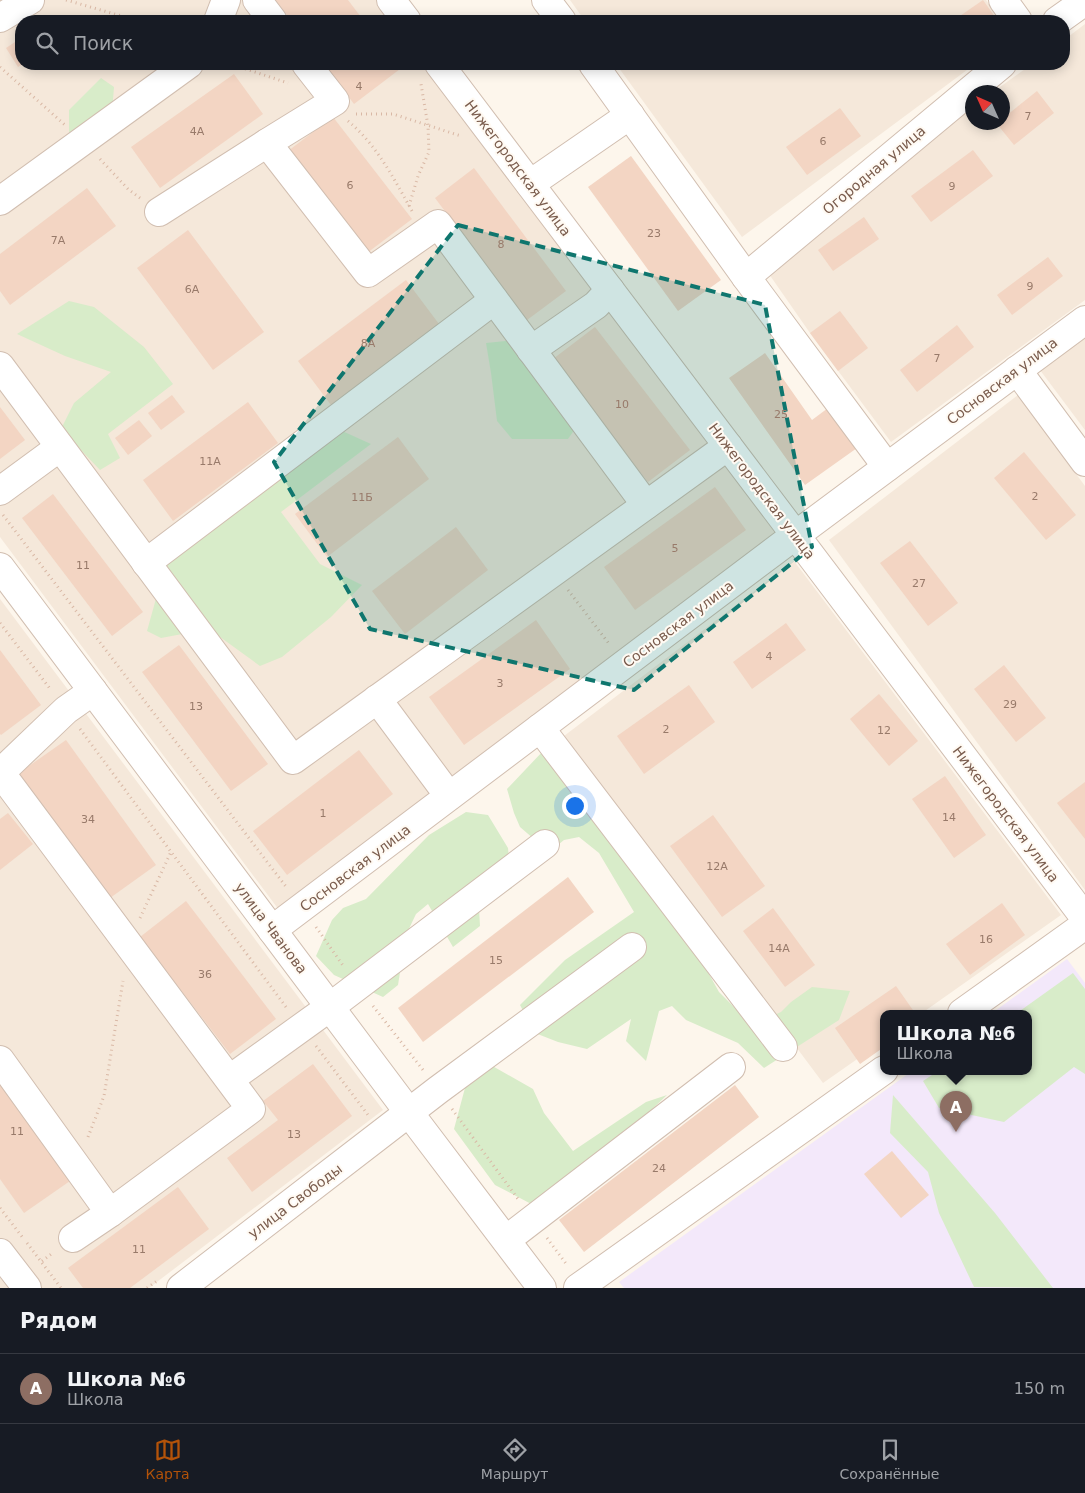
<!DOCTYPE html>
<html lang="ru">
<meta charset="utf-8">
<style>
body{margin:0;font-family:"DejaVu Sans",sans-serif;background:#242831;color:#f1f3f6}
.compass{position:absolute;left:965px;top:85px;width:45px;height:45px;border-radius:50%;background:#171b24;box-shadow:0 2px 12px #0003;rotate:315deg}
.you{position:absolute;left:574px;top:805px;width:18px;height:18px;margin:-12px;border:4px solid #fff;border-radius:50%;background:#1a73e8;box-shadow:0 0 0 8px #1a73e833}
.badge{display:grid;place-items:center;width:32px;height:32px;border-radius:50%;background:#b45309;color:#fff;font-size:16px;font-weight:700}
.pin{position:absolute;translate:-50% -41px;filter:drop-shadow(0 1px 2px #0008)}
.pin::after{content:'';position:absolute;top:26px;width:18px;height:15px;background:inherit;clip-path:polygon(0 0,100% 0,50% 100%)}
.popup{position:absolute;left:880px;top:1010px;width:152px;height:65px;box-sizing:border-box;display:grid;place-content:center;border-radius:10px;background:#171b24;filter:drop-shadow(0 1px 4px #0005);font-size:16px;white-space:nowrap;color:#9ea1a6}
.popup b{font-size:19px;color:#f1f3f6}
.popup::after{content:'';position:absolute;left:50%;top:100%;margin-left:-10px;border:10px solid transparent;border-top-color:#171b24}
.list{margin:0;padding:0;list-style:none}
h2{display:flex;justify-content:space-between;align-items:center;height:65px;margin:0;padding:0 20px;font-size:21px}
h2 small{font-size:16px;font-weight:400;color:#9ea1a6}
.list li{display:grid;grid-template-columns:32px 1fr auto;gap:15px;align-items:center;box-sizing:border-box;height:70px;padding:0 20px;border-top:1px solid #363941}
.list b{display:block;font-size:19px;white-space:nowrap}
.list p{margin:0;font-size:16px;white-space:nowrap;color:#9ea1a6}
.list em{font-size:16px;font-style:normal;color:#9ea1a6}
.icon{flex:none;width:28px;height:28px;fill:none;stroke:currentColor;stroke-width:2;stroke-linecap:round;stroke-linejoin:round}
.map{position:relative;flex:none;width:1085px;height:1288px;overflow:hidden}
.search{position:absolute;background:#171b24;box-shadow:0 2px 12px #0003;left:15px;right:15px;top:15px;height:55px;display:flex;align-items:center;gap:12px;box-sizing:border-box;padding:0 18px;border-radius:20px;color:#9ea1a6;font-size:19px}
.sheet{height:135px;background:#171b24}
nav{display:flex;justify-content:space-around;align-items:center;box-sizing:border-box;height:70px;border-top:1px solid #363941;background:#171b24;font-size:14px;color:#9ea1a6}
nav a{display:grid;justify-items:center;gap:2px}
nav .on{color:#b45309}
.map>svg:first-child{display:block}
.residential{fill:#f5e8da}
.education{fill:#f3e8fa}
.green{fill:#d8ecc9}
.building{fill:#f3d5c3}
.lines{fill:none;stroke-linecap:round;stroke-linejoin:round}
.minor-casing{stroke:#d1beb0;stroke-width:30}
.path{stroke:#d9b8a5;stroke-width:3;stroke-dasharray:1 4;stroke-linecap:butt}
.minor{stroke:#fff;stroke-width:28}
.marked{fill:#0f766e;fill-opacity:0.2;stroke:#0f766e;stroke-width:4;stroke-dasharray:10 6;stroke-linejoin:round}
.labels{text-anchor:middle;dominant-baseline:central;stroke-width:4;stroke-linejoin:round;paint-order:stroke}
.number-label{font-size:11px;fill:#987a6a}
.street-label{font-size:14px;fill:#7a5c4d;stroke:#fffaf3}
</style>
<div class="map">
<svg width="1085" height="1288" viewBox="0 0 1085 1288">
<rect width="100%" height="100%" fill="#fdf6ec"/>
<g class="residential">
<polygon points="0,0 377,0 393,21 21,21 21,64 425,64 780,532 279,910 0,537"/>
<polygon points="570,0 986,0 1001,21 585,21"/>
<polygon points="1085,24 1085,300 891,442 810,333 762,264 972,108 972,122 1002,122 1002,92 993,92 1032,64 1064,64 1064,40"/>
<polygon points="616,64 975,64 742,237"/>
<polygon points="1085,336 1085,430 1040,370"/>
<polygon points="1018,395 1085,486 1085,890 829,540"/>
<polygon points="794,561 1061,915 922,1013 884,1013 883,1041 823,1083 564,736"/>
<polygon points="0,599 383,1110 149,1288 0,1288"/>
</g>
<polygon class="education" points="1067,959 1085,983 1085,1288 624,1288 619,1282 912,1071 1028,1071 1028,1013 992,1013"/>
<g class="green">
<polygon points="101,78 114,87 111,126 69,161 69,110"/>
<polygon points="69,301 94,307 144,347 173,384 108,434 120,458 100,470 61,429 74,403 111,372 65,356 17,334"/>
<polygon points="535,338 586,413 568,439 512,439 497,421 491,373 486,343"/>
<polygon points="340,430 371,444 281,512 320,564 362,585 331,617 282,657 260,666 209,629 161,638 147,631 167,559"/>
<polygon points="544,750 690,940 719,992 752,1025 781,1012 791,1002 812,987 850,991 839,1020 764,1068 738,1043 686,1020 672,1006 659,1011 646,1061 626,1041 631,1019 587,1049 558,1042 535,1033 520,1005 565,960 634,912 599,853 579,837 564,840 549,852 520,827 514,813 507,789"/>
<polygon points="466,812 488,815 508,848 512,888 479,908 480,926 453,947 428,904 416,914 406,935 398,985 383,997 334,975 316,956 332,920 343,908 366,899 429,835"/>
<polygon points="1073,973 1085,989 1085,1074 1074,1067 1004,1122 939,1108 923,1081 938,1071 1028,1071 1028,1013 1017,1013"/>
<polygon points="489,1064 533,1089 544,1113 573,1151 646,1102 667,1095 602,1157 537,1207 495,1185 454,1129 465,1088"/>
<polygon points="893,1095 995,1213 1053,1288 974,1287 939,1213 928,1172 890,1133"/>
</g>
<g class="building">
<polygon points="275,0 348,0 364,21 292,21"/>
<polygon points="983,0 998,21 959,21 957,18"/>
<polygon points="21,38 21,64 23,64 18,67 6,48"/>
<polygon points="324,64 397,64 400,69 354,104"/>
<polygon points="234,74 263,114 160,188 131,147"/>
<polygon points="1037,91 1054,113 1014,145 997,124 1002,122 1002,119"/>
<polygon points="840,108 861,136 807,175 786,147"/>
<polygon points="333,117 412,219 367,253 288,151"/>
<polygon points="973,150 993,176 931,222 911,196"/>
<polygon points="631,156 721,280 678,311 588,187"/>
<polygon points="474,168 566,291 527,320 435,198"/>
<polygon points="87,188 116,226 10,305 0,291 0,254"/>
<polygon points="864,217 879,239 833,271 818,250"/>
<polygon points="188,230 264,332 213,370 137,268"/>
<polygon points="1048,257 1063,276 1012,315 997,295"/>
<polygon points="406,280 439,324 331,405 298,361"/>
<polygon points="840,311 868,348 838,371 810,333"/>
<polygon points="957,325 974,347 917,392 900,370"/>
<polygon points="595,327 690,450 648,482 553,359"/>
<polygon points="765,353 812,420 828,408 857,448 805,485 729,378"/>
<polygon points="172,395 185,412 161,430 148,413"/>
<polygon points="248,402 278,443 173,521 143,480"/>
<polygon points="0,407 25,440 0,459"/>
<polygon points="139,420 152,436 128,455 115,438"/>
<polygon points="398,437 429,479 327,557 295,514"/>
<polygon points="1024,452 1076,515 1046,540 994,478"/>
<polygon points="715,487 746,530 635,610 604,567"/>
<polygon points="53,494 143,612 112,636 22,518"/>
<polygon points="456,527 488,570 405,634 372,591"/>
<polygon points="910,541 958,603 928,626 880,563"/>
<polygon points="536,620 570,669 464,745 429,697"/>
<polygon points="786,623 806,650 752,689 733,662"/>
<polygon points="179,645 268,764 231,791 142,672"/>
<polygon points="0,650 41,705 1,735 0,734"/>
<polygon points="1004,665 1046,718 1016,742 974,689"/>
<polygon points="689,685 715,722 644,774 617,736"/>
<polygon points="879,694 918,741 889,766 850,719"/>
<polygon points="66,740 156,865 110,898 19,773"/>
<polygon points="359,750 393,794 287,875 253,831"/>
<polygon points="945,776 986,835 954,858 912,799"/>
<polygon points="1085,782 1085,839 1057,803"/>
<polygon points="8,813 33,844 0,870 0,819"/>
<polygon points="713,815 765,886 722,917 670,846"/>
<polygon points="568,877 594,912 423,1042 398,1008"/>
<polygon points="186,901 276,1019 230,1054 140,937"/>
<polygon points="1002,903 1025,935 970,975 946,944"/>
<polygon points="773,908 815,965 785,987 743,931"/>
<polygon points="896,986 915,1013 884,1013 884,1047 860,1064 835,1028"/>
<polygon points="313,1064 352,1116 252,1192 227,1158 278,1120 263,1101"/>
<polygon points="0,1083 70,1181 24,1213 0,1179"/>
<polygon points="735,1085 759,1117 584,1252 559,1220"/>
<polygon points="892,1151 929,1195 901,1218 864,1174"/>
<polygon points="178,1187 209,1229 130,1288 83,1288 68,1268"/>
</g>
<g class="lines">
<g class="minor-casing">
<g id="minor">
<polyline points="257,0 273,21"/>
<polyline points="391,0 407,21"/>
<polyline points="546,0 562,21"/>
<polyline points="1003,0 1018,21"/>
<polyline points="0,18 30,0"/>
<polyline points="218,21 226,0"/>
<polyline points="1057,21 1085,1"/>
<polyline points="306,64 335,101 267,143 368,273 438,224 646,505"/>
<polyline points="439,64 1085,918"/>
<polyline points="593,64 746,277 887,467"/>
<polyline points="530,184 630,115"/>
<polyline points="0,201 189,64"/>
<polyline points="159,212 267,143"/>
<polyline points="746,277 1002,64"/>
<polyline points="531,350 596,305 610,290"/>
<polyline points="0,366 293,760 728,446"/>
<polyline points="1017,370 1085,462"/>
<polyline points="0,491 60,447"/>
<polyline points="146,563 494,300"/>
<polyline points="0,567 410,1114 542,1288"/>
<polyline points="377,699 449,796"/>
<polyline points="540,728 783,1047"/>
<polyline points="0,772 251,1109 110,1213 73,1238"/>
<polyline points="0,773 66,710 93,691"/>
<polyline points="272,930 781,546 1085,320"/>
<polyline points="962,1013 1085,925"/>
<polyline points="0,1060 110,1213"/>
<polyline points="230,1079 330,1007 545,844"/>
<polyline points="506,1240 731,1067"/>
<polyline points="0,1253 27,1288"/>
<polyline points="181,1288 438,1090 632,947"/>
<polyline points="578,1288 884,1070"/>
</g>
</g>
<g class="path">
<polyline points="66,0 139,21"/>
<polyline points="231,64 288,83"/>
<polyline points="0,67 65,125"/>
<polyline points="356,114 393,114 461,136"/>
<path d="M348 121C377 145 394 179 412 211"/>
<polyline points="100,159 128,189 140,198"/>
<polyline points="409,206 418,176 429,152 428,126 421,84"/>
<polyline points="3,515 287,888"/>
<polyline points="568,590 610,645"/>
<polyline points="0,623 51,690"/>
<polyline points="80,729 286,1007"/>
<polyline points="140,918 171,852"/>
<polyline points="316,927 344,967"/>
<polyline points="373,1006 423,1070"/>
<polyline points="316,1046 368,1115"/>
<polyline points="452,1109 518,1199"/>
<polyline points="88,1137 104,1096 123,981"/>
<polyline points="0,1208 23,1238"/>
<polyline points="547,1238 567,1265"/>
<polyline points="27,1243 61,1288"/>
<polyline points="42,1261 54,1252"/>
<polyline points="147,1288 157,1281"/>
</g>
<use href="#minor" class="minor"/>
</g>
<path class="marked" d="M458 225 765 305 812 547 634 690 370 629 274 462Z"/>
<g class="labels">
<g class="number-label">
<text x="359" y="86">4</text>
<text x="1028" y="116">7</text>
<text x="197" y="131">4А</text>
<text x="823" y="141">6</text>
<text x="350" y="185">6</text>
<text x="952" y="186">9</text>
<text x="654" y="233">23</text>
<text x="58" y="240">7А</text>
<text x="501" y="244">8</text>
<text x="1030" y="286">9</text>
<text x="192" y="289">6А</text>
<text x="368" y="343">8А</text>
<text x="937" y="358">7</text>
<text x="622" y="404">10</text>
<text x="781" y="414">25</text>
<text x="210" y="461">11А</text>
<text x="1035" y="496">2</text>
<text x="362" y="497">11Б</text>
<text x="675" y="548">5</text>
<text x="83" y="565">11</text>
<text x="919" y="583">27</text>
<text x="769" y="656">4</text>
<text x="500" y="683">3</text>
<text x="1010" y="704">29</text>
<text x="196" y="706">13</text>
<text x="666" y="729">2</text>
<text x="884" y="730">12</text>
<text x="323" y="813">1</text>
<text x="949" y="817">14</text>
<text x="88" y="819">34</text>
<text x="717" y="866">12А</text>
<text x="986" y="939">16</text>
<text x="779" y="948">14А</text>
<text x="496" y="960">15</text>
<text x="205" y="974">36</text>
<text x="17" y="1131">11</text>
<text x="294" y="1134">13</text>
<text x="659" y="1168">24</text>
<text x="139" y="1249">11</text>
</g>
<g class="street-label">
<text transform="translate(518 168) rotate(53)">Нижегородская улица</text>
<text transform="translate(874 170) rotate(-40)">Огородная улица</text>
<text transform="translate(1002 381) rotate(-37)">Сосновская улица</text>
<text transform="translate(762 491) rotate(53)">Нижегородская улица</text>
<text transform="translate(678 624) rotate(-37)">Сосновская улица</text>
<text transform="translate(1006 814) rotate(53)">Нижегородская улица</text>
<text transform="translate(355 868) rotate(-37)">Сосновская улица</text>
<text transform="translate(271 928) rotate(53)">улица Чванова</text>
<text transform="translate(295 1201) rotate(-37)">улица Свободы</text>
</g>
</g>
</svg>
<svg class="compass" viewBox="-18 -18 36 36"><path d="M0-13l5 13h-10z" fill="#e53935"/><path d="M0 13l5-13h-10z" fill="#9ea1a6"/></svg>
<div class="you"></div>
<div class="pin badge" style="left:956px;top:1132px;background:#8d6e63">A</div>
<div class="popup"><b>Школа №6</b>Школа</div>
<div class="search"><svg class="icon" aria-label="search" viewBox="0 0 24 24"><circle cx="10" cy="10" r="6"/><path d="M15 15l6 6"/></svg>Поиск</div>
</div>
<section class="sheet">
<h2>Рядом<small></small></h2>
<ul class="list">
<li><span class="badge" style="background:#8d6e63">A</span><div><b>Школа №6</b><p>Школа</p></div><em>150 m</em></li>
</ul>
</section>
<nav>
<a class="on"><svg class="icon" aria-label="map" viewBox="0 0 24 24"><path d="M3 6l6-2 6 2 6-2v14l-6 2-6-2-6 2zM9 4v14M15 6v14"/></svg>Карта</a>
<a><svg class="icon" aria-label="directions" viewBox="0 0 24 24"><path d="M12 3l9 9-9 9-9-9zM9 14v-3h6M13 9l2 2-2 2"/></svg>Маршрут</a>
<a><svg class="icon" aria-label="saved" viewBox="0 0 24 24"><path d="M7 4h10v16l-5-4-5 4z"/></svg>Сохранённые</a>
</nav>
